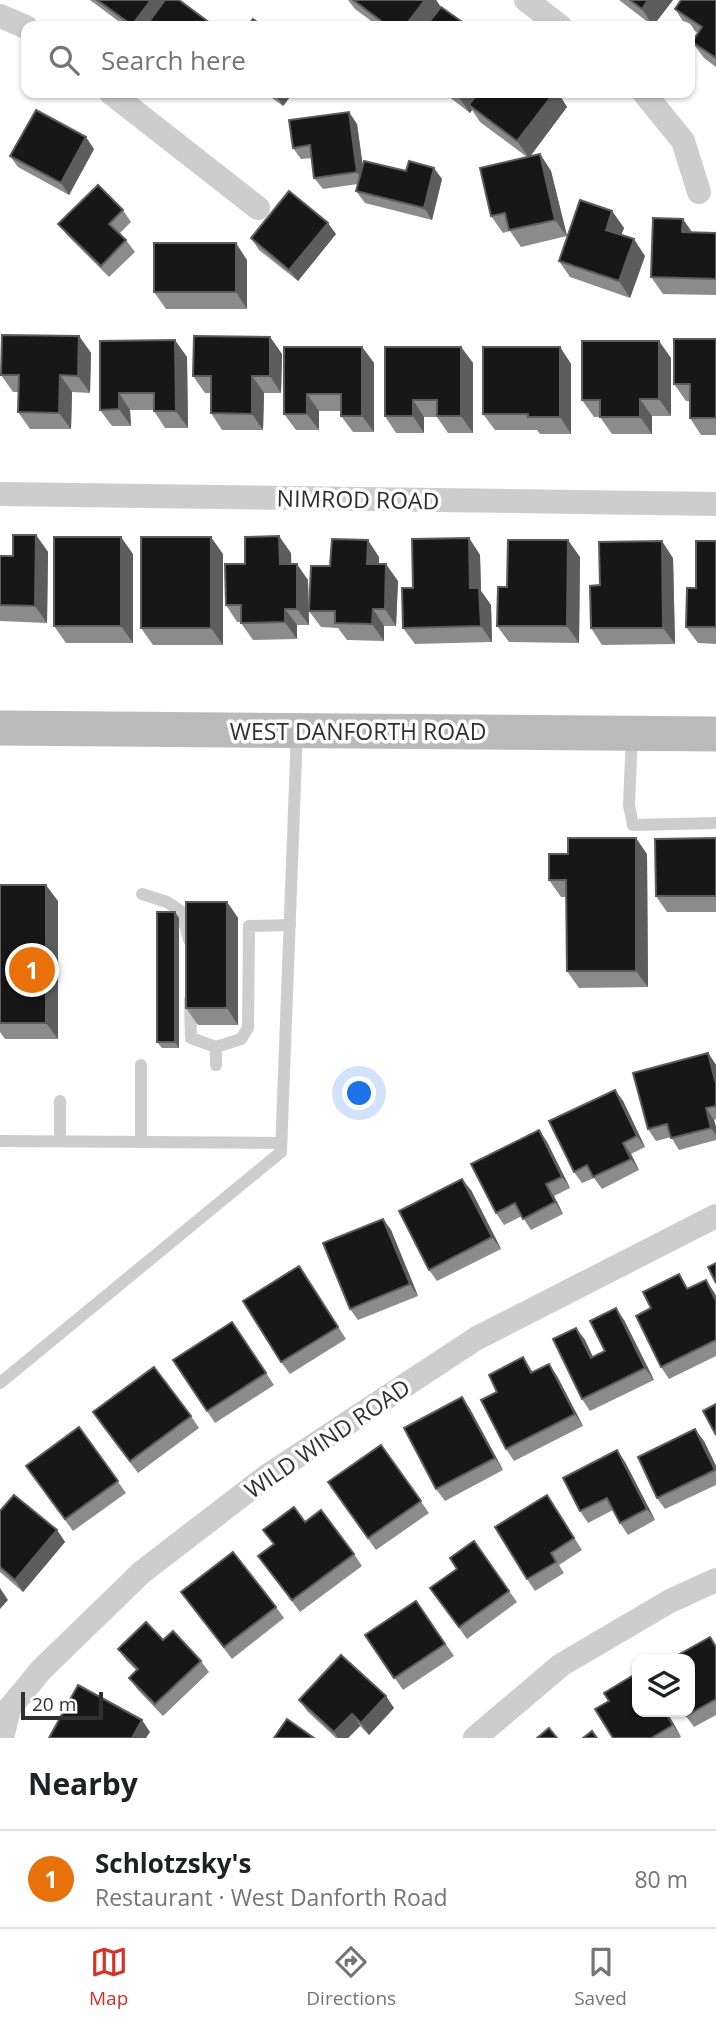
<!DOCTYPE html>
<meta charset="utf-8">
<style>
body{margin:0;font-family:"Open Sans",sans-serif;background:#f2f2f2;color:#202124}
.controls{position:absolute;right:21px;bottom:21px;display:grid;overflow:hidden;border-radius:14px;box-shadow:0 2px 5px #0004}
.controls button{width:63px;height:63px;display:grid;place-items:center;padding:0;border:0;border-bottom:2px solid #e0e0e0;background:#fff;color:#202124;font:35px sans-serif}
.scale{position:absolute;left:21px;bottom:18px;width:82px;box-sizing:border-box;padding-left:7px;border:4px solid #303030;border-top:0;font-size:19px;line-height:24px;white-space:nowrap;color:#303030;-webkit-text-stroke:5px #fff;paint-order:stroke}
.you{position:absolute;left:360px;top:1094px;width:24px;height:24px;margin:-18px;border:5px solid #fff;border-radius:50%;background:#1a73e8;box-shadow:0 0 0 10px #1a73e833}
.badge{display:grid;place-items:center;width:46px;height:46px;border-radius:50%;background:#d93025;color:#fff;font-size:23px;font-weight:700}
.pin{position:absolute;translate:-50% -50%;border:4px solid #fff;box-shadow:0 2px 7px #0006}
.list{margin:0;padding:0;list-style:none}
h2{display:flex;justify-content:space-between;align-items:center;height:91px;margin:0;padding:0 28px;font-size:30px}
h2 small{font-size:23px;font-weight:400;color:#757577}
.list li{display:grid;grid-template-columns:46px 1fr auto;gap:21px;align-items:center;box-sizing:border-box;height:98px;padding:0 28px;border-top:2px solid #e0e0e0}
.list b{display:block;font-size:26px;white-space:nowrap}
.list p{margin:0;font-size:23px;white-space:nowrap;color:#757577}
.list em{font-size:23px;font-style:normal;color:#757577}
.icon{flex:none;width:38px;height:38px;fill:none;stroke:currentColor;stroke-width:2;stroke-linecap:round;stroke-linejoin:round}
.map{position:relative;flex:none;width:716px;height:1738px;overflow:hidden}
.search{position:absolute;background:#fff;box-shadow:0 2px 5px #0004;left:21px;right:21px;top:21px;height:77px;display:flex;align-items:center;gap:18px;box-sizing:border-box;padding:0 24px;border-radius:14px;color:#757577;font-size:26px}
.sheet{height:189px;background:#fff}
nav{display:flex;justify-content:space-around;align-items:center;box-sizing:border-box;height:98px;border-top:2px solid #e0e0e0;background:#fff;font-size:19px;color:#757577}
nav a{display:grid;justify-items:center;gap:4px}
nav .on{color:#d93025}
.map>svg:first-child{display:block}
.lines{fill:none;stroke-linecap:round;stroke-linejoin:round}
.lane{stroke:#cdcdcd;stroke-width:12}
.street{stroke:#cdcdcd;stroke-width:24}
.secondary{stroke:#bababa;stroke-width:35}
.wall{fill:#8b8b8b}
.shaded-wall{fill:#5d5d5d}
.building{fill:#171717;stroke:#5d5d5d;stroke-width:2}
.labels{text-anchor:middle;dominant-baseline:central;stroke-width:7;stroke-linejoin:round;paint-order:stroke}
.street-label{font-size:23px;fill:#303030;stroke:#fff}
</style>
<div class="map">
<svg width="716" height="1738" viewBox="0 0 716 1738">
<rect width="100%" height="100%" fill="#fff"/>
<g class="lines">
<g class="lane">
<polyline points="632,734 629,805 633,825 716,823"/>
<polyline points="142,894 167,902 181,911 189,940"/>
<polyline points="190,1000 191,1038 216,1047 241,1039 248,1028 249,926 290,925"/>
<polyline points="216,1065 216,1047"/>
<polyline points="0,1141 281,1143"/>
<polyline points="60,1141 60,1101"/>
<polyline points="141,1142 141,1065"/>
<polyline points="0,1383 281,1152 297,731"/>
</g>
<g class="street">
<polyline points="526,0 560,26"/>
<polyline points="0,16 26,27"/>
<polyline points="111,93 258,208"/>
<polyline points="644,93 683,141 699,192"/>
<polyline points="0,494 716,504"/>
<polyline points="2,1738 9,1709 41,1670 142,1572 267,1476 477,1338 716,1216"/>
<polyline points="475,1738 561,1665 670,1601 716,1580"/>
</g>
<polyline class="secondary" points="0,728 716,734"/>
</g>
<g class="wall">
<polygon points="90,0 179,0 214,26 125,26"/>
<polygon points="348,0 436,0 441,7 468,26 378,26 355,9"/>
<polygon points="619,0 673,0 653,26"/>
<polygon points="716,0 716,67 704,58 692,42 698,33 690,28 690,26 686,26 675,9"/>
<polygon points="265,93 293,93 283,106"/>
<polygon points="444,93 558,93 567,107 530,156 540,154 551,171 567,236 521,247 510,231 503,233 491,216 527,157 480,122 472,110 470,113"/>
<polygon points="357,124 363,167 406,171 442,179 432,220 365,203 356,191 358,184 323,189 314,178 312,158 301,159 293,148"/>
<polygon points="94,149 69,195 18,167 10,156"/>
<polygon points="123,210 131,222 120,233 126,240 135,252 109,277 67,235 58,224"/>
<polygon points="612,211 624,228 621,235 645,256 630,298 570,277 559,261"/>
<polygon points="692,232 716,233 716,295 663,294 651,277"/>
<polygon points="336,234 298,281 259,250 251,238"/>
<polygon points="247,260 247,309 166,309 154,292"/>
<polygon points="79,336 91,353 90,393 72,392 71,429 30,429 18,412 19,392 13,392 1,375"/>
<polygon points="270,337 282,354 281,393 264,393 263,430 222,430 211,413 211,393 205,393 193,376"/>
<polygon points="716,339 716,435 701,435 690,418 690,401 686,401 674,384"/>
<polygon points="100,341 187,357 188,428 165,428 154,411 154,410 130,410 131,426 112,426 100,410"/>
<polygon points="362,347 374,363 374,432 353,432 341,416 341,411 319,411 319,430 296,430 284,414"/>
<polygon points="461,347 473,363 473,433 448,433 437,417 424,417 424,433 396,433 385,416"/>
<polygon points="560,347 571,364 571,434 540,434 537,430 495,430 483,414"/>
<polygon points="671,358 671,416 652,416 652,434 612,434 600,417 594,417 582,400"/>
<polygon points="36,535 48,552 47,623 0,621 0,556 13,556"/>
<polygon points="469,538 480,555 481,591 491,605 492,642 415,644 403,628 413,588"/>
<polygon points="716,541 716,644 698,643 686,627 696,588"/>
<polygon points="291,553 291,564 308,580 309,625 297,625 297,639 253,640 241,623 241,622 237,622 226,605"/>
<polygon points="133,554 133,643 66,643 54,626"/>
<polygon points="223,554 223,645 153,645 141,628"/>
<polygon points="379,557 379,564 398,581 396,626 384,626 384,641 347,640 338,628 321,627 309,611 330,566"/>
<polygon points="580,557 579,643 509,642 497,626 507,587"/>
<polygon points="673,558 675,644 602,645 591,628 600,585"/>
<polygon points="716,838 716,912 667,912 656,896"/>
<polygon points="647,854 648,987 579,988 567,971 566,897 561,897 549,880"/>
<polygon points="0,885 58,901 58,1039 5,1039 0,1032"/>
<polygon points="227,902 238,918 238,1025 198,1025 186,1008"/>
<polygon points="175,912 179,918 179,1048 162,1048 157,1042"/>
<polygon points="708,1053 716,1065 716,1119 714,1120 716,1127 716,1140 679,1150 671,1137 656,1141 648,1129"/>
<polygon points="615,1090 623,1101 645,1147 631,1154 639,1170 602,1189 594,1178 582,1183 574,1172"/>
<polygon points="539,1130 547,1142 570,1188 554,1196 563,1214 531,1230 522,1216 504,1225 496,1213"/>
<polygon points="471,1190 501,1249 437,1281 429,1270"/>
<polygon points="383,1219 391,1230 418,1296 358,1320 350,1309"/>
<polygon points="307,1278 346,1339 290,1374 281,1362"/>
<polygon points="689,1288 714,1292 716,1296 716,1356 669,1379 661,1367"/>
<polygon points="624,1320 654,1380 590,1411 582,1399 576,1328 585,1340 593,1357 605,1351"/>
<polygon points="232,1322 274,1385 215,1423 207,1411"/>
<polygon points="523,1357 533,1372 557,1376 583,1426 514,1461 506,1449 497,1392"/>
<polygon points="462,1397 470,1409 503,1470 445,1501 436,1489"/>
<polygon points="191,1416 199,1428 138,1473 101,1424"/>
<polygon points="79,1427 126,1493 73,1531 26,1466"/>
<polygon points="704,1441 716,1466 716,1485 665,1509 657,1498"/>
<polygon points="381,1445 429,1513 376,1550 328,1482"/>
<polygon points="625,1462 655,1520 628,1535 620,1523 613,1510 588,1523 580,1511"/>
<polygon points="547,1495 582,1550 559,1565 564,1573 535,1591 527,1579"/>
<polygon points="0,1511 57,1530 65,1542 23,1592 0,1572"/>
<polygon points="305,1522 354,1554 362,1566 300,1612 266,1567 273,1544 263,1530"/>
<polygon points="430,1588 509,1591 517,1602 467,1639"/>
<polygon points="181,1592 276,1607 284,1618 232,1659"/>
<polygon points="416,1601 454,1656 403,1690 365,1635"/>
<polygon points="163,1640 201,1661 209,1672 163,1716 138,1690 129,1678 137,1671 126,1660 118,1649"/>
<polygon points="716,1645 716,1715 694,1727 683,1712"/>
<polygon points="299,1700 394,1708 369,1735 360,1726 348,1738 336,1738 307,1711"/>
<polygon points="609,1701 637,1712 667,1712 681,1737 679,1738 613,1738"/>
</g>
<g class="shaded-wall">
<polygon points="151,0 168,0 148,26 132,26 132,25"/>
<polygon points="425,0 436,0 442,9 429,26 405,26"/>
<polygon points="648,0 673,0 653,26 642,9"/>
<polygon points="276,93 293,93 283,106 275,94"/>
<polygon points="461,93 485,93 469,105 472,110 470,113 458,96"/>
<polygon points="554,93 558,93 567,107 529,158 517,141"/>
<polygon points="349,112 357,124 365,183 357,172"/>
<polygon points="86,137 94,149 69,195 61,183"/>
<polygon points="540,154 551,171 567,236 555,220"/>
<polygon points="434,168 442,179 432,220 424,208"/>
<polygon points="612,211 624,228 617,246 606,230"/>
<polygon points="683,219 694,235 682,232"/>
<polygon points="328,223 336,234 298,281 289,270"/>
<polygon points="634,239 645,256 630,298 619,281"/>
<polygon points="236,243 247,260 247,309 236,292"/>
<polygon points="79,336 91,353 90,393 78,376"/>
<polygon points="270,337 282,354 281,393 270,376"/>
<polygon points="175,340 187,357 188,428 176,411"/>
<polygon points="659,341 671,358 671,416 659,399"/>
<polygon points="362,347 374,363 374,432 362,416"/>
<polygon points="461,347 473,363 473,433 461,416"/>
<polygon points="560,347 571,364 571,434 560,417"/>
<polygon points="60,375 72,392 71,429 59,413"/>
<polygon points="252,376 264,393 263,430 252,414"/>
<polygon points="119,393 130,410 131,426 119,409"/>
<polygon points="307,394 319,411 319,430 307,414"/>
<polygon points="640,399 652,416 652,434 640,417"/>
<polygon points="413,400 424,417 424,433 413,416"/>
<polygon points="36,535 48,552 47,623 35,606"/>
<polygon points="279,536 291,553 292,580 280,564"/>
<polygon points="121,537 133,554 133,643 121,626"/>
<polygon points="211,537 223,554 223,645 211,628"/>
<polygon points="469,538 480,555 481,591 491,605 492,642 481,626 470,588"/>
<polygon points="368,540 379,557 379,580 367,564"/>
<polygon points="568,540 580,557 579,643 567,626"/>
<polygon points="662,541 673,558 675,644 663,628"/>
<polygon points="297,564 308,580 309,625 297,609"/>
<polygon points="386,564 398,581 396,626 385,609"/>
<polygon points="285,609 297,625 297,639 285,622"/>
<polygon points="373,609 384,626 384,641 372,624"/>
<polygon points="636,838 647,854 648,987 636,971"/>
<polygon points="46,885 58,901 58,1039 46,1023"/>
<polygon points="227,902 238,918 238,1025 227,1008"/>
<polygon points="175,912 179,918 179,1048 175,1042"/>
<polygon points="708,1053 716,1065 716,1084"/>
<polygon points="615,1090 623,1101 645,1147 637,1136"/>
<polygon points="706,1108 714,1120 716,1127 716,1135 711,1128"/>
<polygon points="539,1130 547,1142 570,1188 562,1177"/>
<polygon points="623,1143 631,1154 639,1170 631,1159"/>
<polygon points="462,1179 471,1190 501,1249 492,1237"/>
<polygon points="546,1184 554,1196 563,1214 555,1202"/>
<polygon points="383,1219 391,1230 418,1296 410,1284"/>
<polygon points="706,1280 714,1292 716,1296 716,1301"/>
<polygon points="616,1308 624,1320 654,1380 645,1368"/>
<polygon points="576,1328 585,1340 599,1370 591,1358"/>
<polygon points="549,1364 557,1376 583,1426 575,1414"/>
<polygon points="462,1397 470,1409 503,1470 495,1458"/>
<polygon points="695,1429 704,1441 716,1466 716,1471"/>
<polygon points="617,1450 625,1462 655,1520 647,1509"/>
<polygon points="57,1530 65,1542 23,1592 15,1580"/>
<polygon points="0,1588 8,1600 0,1609"/>
<polygon points="386,1696 394,1708 369,1735 361,1723"/>
<polygon points="665,1712 667,1712 681,1737 673,1725"/>
<polygon points="352,1714 360,1726 348,1738 338,1738 334,1732"/>
<polygon points="142,1720 150,1732 146,1738 132,1738"/>
</g>
<g class="building">
<polygon points="97,0 151,0 132,25"/>
<polygon points="165,0 179,0 214,26 146,26"/>
<polygon points="353,0 425,0 405,26 388,26"/>
<polygon points="630,0 648,0 642,9"/>
<polygon points="681,0 716,0 716,58 692,42 702,27 675,9"/>
<polygon points="441,7 468,26 426,26"/>
<polygon points="253,19 262,26 248,26"/>
<polygon points="478,93 554,93 517,141 469,105"/>
<polygon points="36,110 86,137 61,183 10,156"/>
<polygon points="349,112 357,172 314,178 310,145 293,148 289,120"/>
<polygon points="540,154 555,220 509,230 505,213 491,216 480,168"/>
<polygon points="364,161 406,171 409,161 434,168 424,208 356,191"/>
<polygon points="98,185 123,210 109,224 126,240 101,266 58,224"/>
<polygon points="289,191 328,223 289,270 251,238"/>
<polygon points="580,200 612,211 606,230 634,239 619,281 559,261"/>
<polygon points="653,218 683,219 682,232 716,233 716,279 651,277"/>
<rect x="154" y="243" width="82" height="49"/>
<polygon points="2,335 79,336 78,376 60,375 59,413 18,412 19,375 1,375"/>
<polygon points="194,336 270,337 270,376 252,376 252,414 211,413 211,376 193,376"/>
<polygon points="674,339 716,339 716,418 690,418 690,384 674,384"/>
<polygon points="175,340 176,411 154,411 154,393 119,393 119,409 100,410 100,341"/>
<polygon points="582,341 659,341 659,399 640,399 640,417 600,417 600,400 582,400"/>
<polygon points="284,347 362,347 362,416 341,416 341,394 307,394 307,414 284,414"/>
<polygon points="385,347 461,347 461,416 437,416 437,400 413,400 413,416 385,416"/>
<polygon points="483,347 560,347 560,417 528,417 528,414 483,414"/>
<polygon points="13,535 36,535 35,606 0,605 0,556 13,556"/>
<polygon points="279,536 280,564 297,564 297,609 285,609 285,622 241,623 241,605 226,605 225,564 245,564 245,537"/>
<rect x="54" y="537" width="67" height="89"/>
<rect x="141" y="537" width="70" height="91"/>
<polygon points="469,538 470,588 479,588 481,626 403,628 402,588 413,588 412,539"/>
<polygon points="332,539 368,540 367,564 386,564 385,609 373,609 372,624 335,623 335,611 309,611 311,566 330,566"/>
<polygon points="508,540 568,540 567,626 497,626 498,587 507,587"/>
<polygon points="662,541 663,628 591,628 590,586 600,585 599,542"/>
<polygon points="696,541 716,541 716,627 686,627 687,588 696,588"/>
<polygon points="568,838 636,838 636,971 567,971 566,880 549,880 549,854 568,854"/>
<polygon points="716,838 716,896 656,896 655,839"/>
<rect x="0" y="885" width="46" height="138"/>
<rect x="186" y="902" width="41" height="106"/>
<rect x="157" y="912" width="18" height="130"/>
<polygon points="708,1053 716,1084 716,1106 706,1108 711,1128 671,1138 667,1124 648,1129 633,1073"/>
<polygon points="615,1090 637,1136 623,1143 631,1159 593,1177 587,1165 574,1172 549,1121"/>
<polygon points="539,1130 562,1177 546,1184 555,1202 523,1219 515,1203 496,1213 471,1164"/>
<polygon points="462,1179 492,1237 429,1270 399,1211"/>
<polygon points="383,1219 410,1284 350,1309 323,1243"/>
<polygon points="716,1263 716,1283 708,1267"/>
<polygon points="299,1266 338,1327 281,1362 243,1301"/>
<polygon points="679,1274 687,1289 706,1280 716,1301 716,1340 661,1367 636,1316 651,1308 643,1292"/>
<polygon points="616,1308 645,1368 582,1399 553,1339 576,1328 591,1358 605,1351 590,1321"/>
<polygon points="232,1322 266,1373 207,1411 173,1360"/>
<polygon points="523,1357 531,1373 549,1364 575,1414 506,1449 481,1400 497,1392 489,1375"/>
<polygon points="154,1367 191,1416 130,1461 93,1412"/>
<polygon points="462,1397 495,1458 436,1489 404,1428"/>
<polygon points="716,1404 716,1435 703,1411"/>
<polygon points="79,1427 118,1481 65,1519 26,1466"/>
<polygon points="695,1429 715,1470 657,1498 638,1457"/>
<polygon points="381,1445 421,1501 368,1538 328,1482"/>
<polygon points="617,1450 647,1509 620,1523 607,1498 580,1511 563,1478"/>
<polygon points="14,1495 57,1530 15,1580 0,1567 0,1511"/>
<polygon points="547,1495 574,1538 551,1553 556,1562 527,1579 495,1527"/>
<polygon points="294,1507 305,1522 321,1510 354,1554 292,1600 258,1556 274,1544 263,1530"/>
<polygon points="474,1541 509,1591 459,1627 430,1588 457,1569 450,1558"/>
<polygon points="233,1552 276,1607 224,1647 181,1592"/>
<polygon points="416,1601 445,1644 394,1678 365,1635"/>
<polygon points="146,1622 163,1640 173,1631 201,1661 155,1704 129,1678 138,1669 118,1649"/>
<polygon points="710,1637 716,1647 716,1699 686,1716 683,1712 690,1712 690,1659 671,1659"/>
<polygon points="341,1655 386,1696 361,1723 352,1714 334,1732 299,1700"/>
<polygon points="637,1673 637,1712 665,1712 673,1725 651,1738 613,1738 595,1709 609,1701 604,1693"/>
<polygon points="78,1685 142,1720 132,1738 49,1738"/>
<polygon points="287,1719 314,1738 274,1738"/>
<polygon points="549,1728 557,1738 537,1738"/>
<polygon points="592,1731 597,1738 583,1738"/>
</g>
<g class="labels">
<g class="street-label">
<text transform="translate(358 499) rotate(1)">NIMROD ROAD</text>
<text x="358" y="731">WEST DANFORTH ROAD</text>
<text transform="translate(327 1438) rotate(-34)">WILD WIND ROAD</text>
</g>
</g>
</svg>
<div class="controls">
<button><svg class="icon" aria-label="layers" viewBox="0 0 24 24"><path d="M12 4l9 5-9 5-9-5zM3 14l9 5 9-5"/></svg></button>
</div>
<div class="scale">20 m</div>
<div class="you"></div>
<div class="pin badge" style="left:32px;top:970px;background:#e8710a">1</div>
<div class="search"><svg class="icon" aria-label="search" viewBox="0 0 24 24"><circle cx="10" cy="10" r="6"/><path d="M15 15l6 6"/></svg>Search here</div>
</div>
<section class="sheet">
<h2>Nearby<small></small></h2>
<ul class="list">
<li><span class="badge" style="background:#e8710a">1</span><div><b>Schlotzsky's</b><p>Restaurant · West Danforth Road</p></div><em>80 m</em></li>
</ul>
</section>
<nav>
<a class="on"><svg class="icon" aria-label="map" viewBox="0 0 24 24"><path d="M3 6l6-2 6 2 6-2v14l-6 2-6-2-6 2zM9 4v14M15 6v14"/></svg>Map</a>
<a><svg class="icon" aria-label="directions" viewBox="0 0 24 24"><path d="M12 3l9 9-9 9-9-9zM9 14v-3h6M13 9l2 2-2 2"/></svg>Directions</a>
<a><svg class="icon" aria-label="saved" viewBox="0 0 24 24"><path d="M7 4h10v16l-5-4-5 4z"/></svg>Saved</a>
</nav>
